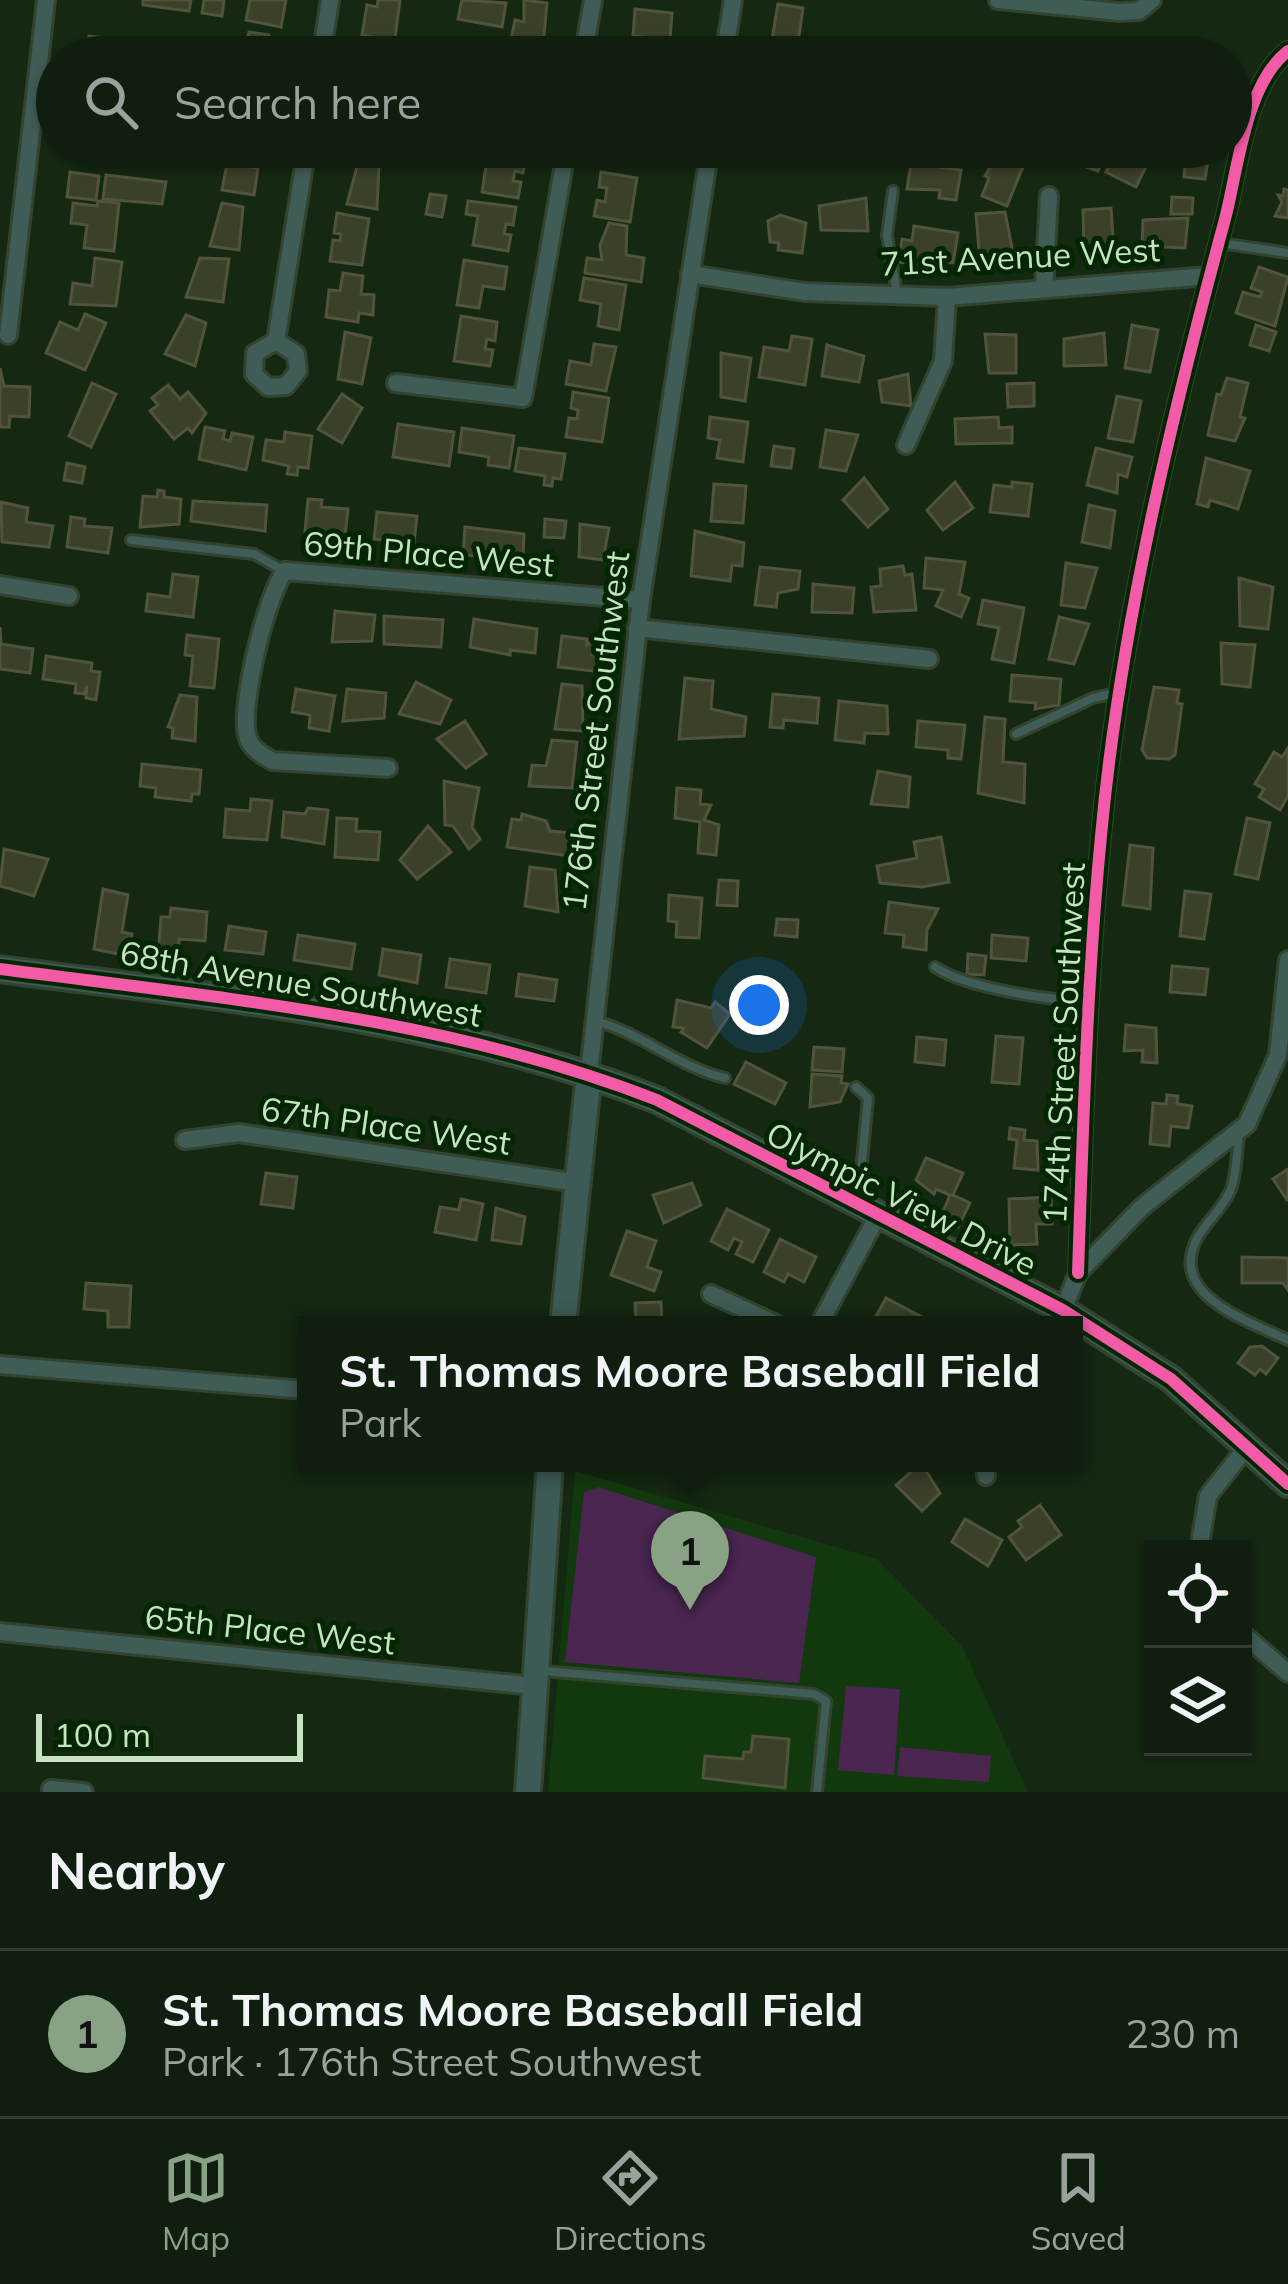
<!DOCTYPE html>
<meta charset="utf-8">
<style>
body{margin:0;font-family:Mulish,sans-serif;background:#1d2b1c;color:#f1f3f6}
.controls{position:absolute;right:36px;bottom:36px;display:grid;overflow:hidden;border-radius:0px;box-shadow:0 3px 9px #0004}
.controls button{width:108px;height:108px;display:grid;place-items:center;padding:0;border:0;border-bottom:3px solid #2f3c2e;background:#0f1e0e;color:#f1f3f6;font:60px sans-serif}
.scale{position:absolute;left:36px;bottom:30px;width:267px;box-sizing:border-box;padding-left:12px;border:6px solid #c8e3c4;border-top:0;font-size:33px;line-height:42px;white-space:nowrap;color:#c8e3c4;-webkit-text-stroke:9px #022700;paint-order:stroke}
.you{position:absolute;left:759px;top:1005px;width:42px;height:42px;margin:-30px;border:9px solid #fff;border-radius:50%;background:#1a73e8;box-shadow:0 0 0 18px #1a73e833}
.badge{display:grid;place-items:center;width:78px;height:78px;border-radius:50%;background:#89a286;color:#111;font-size:39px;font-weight:700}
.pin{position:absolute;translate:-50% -99px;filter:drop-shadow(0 3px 6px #0008)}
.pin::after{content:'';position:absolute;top:63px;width:42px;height:36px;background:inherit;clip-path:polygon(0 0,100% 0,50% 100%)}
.popup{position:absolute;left:297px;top:1316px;width:786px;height:156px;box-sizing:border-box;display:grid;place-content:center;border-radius:0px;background:#0f1e0e;filter:drop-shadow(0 3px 9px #0005);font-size:39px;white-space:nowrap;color:#9ba29e}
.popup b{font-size:45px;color:#f1f3f6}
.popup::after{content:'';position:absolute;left:50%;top:100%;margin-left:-24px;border:24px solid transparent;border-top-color:#0f1e0e}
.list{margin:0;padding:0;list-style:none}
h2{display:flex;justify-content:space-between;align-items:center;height:156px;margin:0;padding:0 48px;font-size:51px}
h2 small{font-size:39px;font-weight:400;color:#9ba29e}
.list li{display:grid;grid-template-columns:78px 1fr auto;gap:36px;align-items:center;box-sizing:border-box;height:168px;padding:0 48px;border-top:3px solid #2f3c2e}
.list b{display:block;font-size:45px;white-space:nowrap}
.list p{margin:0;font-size:39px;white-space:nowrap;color:#9ba29e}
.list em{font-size:39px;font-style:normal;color:#9ba29e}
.icon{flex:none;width:66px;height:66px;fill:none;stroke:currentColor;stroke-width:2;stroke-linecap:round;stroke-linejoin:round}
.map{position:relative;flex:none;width:1288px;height:1792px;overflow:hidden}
.search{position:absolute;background:#0f1e0e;box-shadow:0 3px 9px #0004;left:36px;right:36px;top:36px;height:132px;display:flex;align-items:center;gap:30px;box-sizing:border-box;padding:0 42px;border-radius:66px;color:#9ba29e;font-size:45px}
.sheet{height:324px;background:#0f1e0e}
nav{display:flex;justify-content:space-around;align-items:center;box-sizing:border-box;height:168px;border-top:3px solid #2f3c2e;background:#0f1e0e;font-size:33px;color:#9ba29e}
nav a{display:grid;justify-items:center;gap:6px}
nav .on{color:#89a286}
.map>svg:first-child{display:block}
.built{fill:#12390e}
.green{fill:#4a2651}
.building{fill:#3a402a;stroke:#51533b;stroke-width:3}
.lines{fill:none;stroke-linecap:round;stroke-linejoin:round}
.lane-casing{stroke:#324430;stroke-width:14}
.street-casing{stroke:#324430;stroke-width:22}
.secondary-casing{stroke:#324430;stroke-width:30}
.lane{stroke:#405c56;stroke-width:8}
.street{stroke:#405c56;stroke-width:16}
.secondary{stroke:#3c5b56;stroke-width:24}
.cycleway-casing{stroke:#022700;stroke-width:20}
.cycleway{stroke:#f35aa7;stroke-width:12}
.labels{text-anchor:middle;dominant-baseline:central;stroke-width:10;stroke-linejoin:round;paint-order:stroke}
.street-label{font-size:33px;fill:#c8e3c4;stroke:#022700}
</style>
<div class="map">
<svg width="1288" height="1792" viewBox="0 0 1288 1792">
<rect width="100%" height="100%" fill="#142812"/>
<polygon class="built" points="575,1471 877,1559 962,1646 1028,1792 548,1792"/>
<g class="green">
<polygon points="598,1487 816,1557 799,1683 565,1662 584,1492"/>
<polygon points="846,1686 900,1689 894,1775 838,1770"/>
<polygon points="900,1747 991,1756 989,1782 897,1776"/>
</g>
<g class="building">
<polygon points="143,0 191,0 189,11 143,5"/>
<polygon points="204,0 224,0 222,16 202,13"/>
<polygon points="250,0 286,0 281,27 246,20"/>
<polygon points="378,0 400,0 395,38 388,41 362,35 367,5 377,7"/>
<polygon points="462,0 506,3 502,27 458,19"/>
<polygon points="524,0 547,3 542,57 508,54 515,20 524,22"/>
<polygon points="778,4 803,8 796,57 769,57"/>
<polygon points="635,9 672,13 670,40 633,36"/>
<polygon points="249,32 269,35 266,53 276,57 242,57"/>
<polygon points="89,36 115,39 112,57 80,57 86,53"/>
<polygon points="230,147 251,148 248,166 258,168 254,195 222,190"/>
<polygon points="605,147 642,147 640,162 604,156"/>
<polygon points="1084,147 1107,147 1098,171 1078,164"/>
<polygon points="1119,147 1153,152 1136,187 1106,172"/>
<polygon points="1187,147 1210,147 1205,179 1184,177"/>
<polygon points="489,148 526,154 523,173 515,171 513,181 521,182 518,198 482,192"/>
<polygon points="998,154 1024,164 1007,206 982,196 989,178 985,176"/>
<polygon points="358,163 379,164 377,209 347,204"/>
<polygon points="911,163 961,170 956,200 939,198 940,190 907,189"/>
<polygon points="70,172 99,176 96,200 67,197"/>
<polygon points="601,172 637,178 630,222 594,216 597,200 605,202 607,188 599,187"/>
<polygon points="106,175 166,182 162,204 103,199"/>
<polygon points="1284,189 1288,190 1288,218 1275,216 1282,202 1278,195 1283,196"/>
<polygon points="430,194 446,196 442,217 426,214"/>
<polygon points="1172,197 1193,198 1192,214 1171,214"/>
<polygon points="866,198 868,231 821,230 819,206"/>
<polygon points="98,201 119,203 114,251 84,248 87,225 71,223 73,203 97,206"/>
<polygon points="468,201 516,207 513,225 506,224 504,234 511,235 508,251 473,245 478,216 466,214"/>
<polygon points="222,203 243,207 239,250 210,246"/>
<polygon points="1111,208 1114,251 1084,254 1083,210"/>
<polygon points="1005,212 1014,258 980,263 976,214"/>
<polygon points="337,213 369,219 362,265 330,261 333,240 340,241 341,234 334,233"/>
<polygon points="780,215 806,223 802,253 778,250 779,243 770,242 768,221"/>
<polygon points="1188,218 1185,248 1142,246 1143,220"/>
<polygon points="609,223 627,226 626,255 644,258 641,282 585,273 587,258 602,260 600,245"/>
<polygon points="914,226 958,233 953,263 926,257 925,266 899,262 902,239 912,241"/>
<polygon points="95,258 122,262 116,306 70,304 73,283 92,286"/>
<polygon points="200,258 229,259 223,302 186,297"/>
<polygon points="464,260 507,267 504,289 483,286 479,308 457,305"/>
<polygon points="1259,267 1288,277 1275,326 1236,313 1243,292 1260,297 1262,292 1251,288"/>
<polygon points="343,273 363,276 361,294 374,295 373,315 359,313 358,322 326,317 329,290 340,291"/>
<polygon points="584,278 626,285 619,330 598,326 601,304 580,300"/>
<polygon points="85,314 106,323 85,370 46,353 60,322 78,330"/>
<polygon points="186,315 206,323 195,366 165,354"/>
<polygon points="461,316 497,322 495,341 487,339 485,349 493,350 490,366 454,361"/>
<polygon points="1132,325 1158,330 1150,372 1125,368"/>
<polygon points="1256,325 1276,332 1269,351 1250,345"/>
<polygon points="345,332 371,338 362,384 338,379"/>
<polygon points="1104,333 1106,365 1064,366 1064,339"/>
<polygon points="985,334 1016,335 1016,373 989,373"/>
<polygon points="792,336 812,339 805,385 759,377 764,347 789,351"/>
<polygon points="594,344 616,347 606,391 566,384 570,361 591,365"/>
<polygon points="827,345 864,356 859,382 822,376"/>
<polygon points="721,353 751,358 745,401 721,397"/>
<polygon points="0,368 4,386 30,387 29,417 10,416 9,427 0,427"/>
<polygon points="908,374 911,406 882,402 879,381"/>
<polygon points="1227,378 1248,383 1240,417 1245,418 1235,441 1208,435 1217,394 1221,395"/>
<polygon points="92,383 116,394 91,447 69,436"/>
<polygon points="1034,383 1034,406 1008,407 1007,384"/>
<polygon points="168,385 180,399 188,392 206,413 192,433 188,428 174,439 150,411 158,405 152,398"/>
<polygon points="573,392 609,398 602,442 566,437 569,418 577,419 578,410 571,408"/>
<polygon points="342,394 362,408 342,443 318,429"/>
<polygon points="1117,396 1141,401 1133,442 1108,438"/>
<polygon points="710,417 748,422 743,462 717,458 720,440 708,438"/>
<polygon points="998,417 999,428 1012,427 1012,443 956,444 955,419"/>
<polygon points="398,424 454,432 449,466 393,457"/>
<polygon points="205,427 225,431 223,439 230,441 232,433 253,437 246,470 199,459"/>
<polygon points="462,428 514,436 509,468 488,465 489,457 459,452"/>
<polygon points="826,430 858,435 846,471 820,467"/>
<polygon points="285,432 312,436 308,468 298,467 297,475 287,474 289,466 263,460 266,440 284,442"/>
<polygon points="774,446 794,449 791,468 771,466"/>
<polygon points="519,448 565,454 561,479 553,478 552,486 544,485 545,476 515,471"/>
<polygon points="1096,448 1132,457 1127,477 1118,474 1117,493 1087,485"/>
<polygon points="1206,458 1250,471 1238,509 1210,500 1208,507 1197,504"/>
<polygon points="67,463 85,467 82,483 64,480"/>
<polygon points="864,478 888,509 868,527 843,500"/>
<polygon points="955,482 973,508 943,530 927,510"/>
<polygon points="1012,482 1032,484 1028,516 990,512 994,485 1012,487"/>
<polygon points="714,484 746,486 743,523 711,521"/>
<polygon points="158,490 164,491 164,497 181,499 179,524 140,527 143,496 157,497"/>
<polygon points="308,499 322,500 321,507 348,509 345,536 305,532"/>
<polygon points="193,501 267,505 265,531 191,521"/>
<polygon points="1,502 28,508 26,522 53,526 49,547 2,542"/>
<polygon points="1089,505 1115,511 1110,548 1082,542"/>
<polygon points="377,512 417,516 414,543 374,539"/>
<polygon points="71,517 85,519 84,526 112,528 108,553 67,547"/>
<polygon points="545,519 566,521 564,538 544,537"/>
<polygon points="580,524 609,528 603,560 579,557"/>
<polygon points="465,527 524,534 523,558 463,555"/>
<polygon points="695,531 744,543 742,566 732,565 730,581 691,576"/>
<polygon points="926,558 965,562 959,594 969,598 961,617 936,606 943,590 924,588"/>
<polygon points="1066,563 1097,568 1085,608 1061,605"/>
<polygon points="903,566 905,575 912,574 916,610 874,612 871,587 881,586 880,569"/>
<polygon points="760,567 800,571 798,589 778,593 776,607 755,605"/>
<polygon points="173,574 198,577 193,617 146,611 148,594 170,597"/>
<polygon points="1239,578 1273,587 1268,629 1240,626"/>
<polygon points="813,584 854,588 852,613 812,612"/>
<polygon points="983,600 1024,608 1014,663 992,659 999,628 978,624"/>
<polygon points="335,611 375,615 372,641 332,642"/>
<polygon points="384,616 443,620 441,647 384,644"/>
<polygon points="1059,617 1089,624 1074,664 1049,659"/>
<polygon points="474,619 537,629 535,653 510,650 510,655 470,647"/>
<polygon points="0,627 1,644 33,649 30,673 0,669"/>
<polygon points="187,635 219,639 214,688 190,686 193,656 185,655"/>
<polygon points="562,636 587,639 587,645 592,641 600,651 594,655 605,656 603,672 558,667"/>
<polygon points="1221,643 1255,645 1250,687 1222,684"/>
<polygon points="46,656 92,663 91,671 100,672 96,700 86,698 87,686 84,694 75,693 76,684 43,679"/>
<polygon points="1012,675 1061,679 1059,705 1035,709 1036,703 1010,701"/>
<polygon points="685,678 713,681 711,709 746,717 744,736 679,739"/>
<polygon points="416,682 451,700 440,724 399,714"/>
<polygon points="562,684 582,686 583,731 555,729"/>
<polygon points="1154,687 1179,690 1177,703 1182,704 1175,755 1169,759 1147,758 1142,750"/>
<polygon points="296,689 335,696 329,731 309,728 310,715 292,712"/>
<polygon points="347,689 386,693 384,718 343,721"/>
<polygon points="773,694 819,698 817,723 784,720 783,728 770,727"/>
<polygon points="180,695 197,697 195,741 172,738 173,728 168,727"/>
<polygon points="839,701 887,706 888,734 865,733 864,743 835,740"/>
<polygon points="985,717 1005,719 1003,762 1025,764 1024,803 978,793"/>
<polygon points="465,721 486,754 466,768 437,739"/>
<polygon points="918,721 965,725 961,759 948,758 948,750 916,747"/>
<polygon points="552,740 577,742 572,788 529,786 532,765 546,766"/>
<polygon points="1288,748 1288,796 1280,810 1259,797 1264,789 1255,784 1274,752 1282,757"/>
<polygon points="142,764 201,770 199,794 192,794 191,801 155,797 156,788 140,786"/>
<polygon points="878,771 910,777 908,807 871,804"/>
<polygon points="444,781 479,788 472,827 480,839 469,849 453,826 445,825"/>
<polygon points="677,788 701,790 700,804 711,805 704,820 719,825 716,855 698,853 700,822 675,818"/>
<polygon points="251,799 272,801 267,840 224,837 226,809 250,811"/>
<polygon points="308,808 328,810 324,844 282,837 284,812 305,814"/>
<polygon points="522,814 546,821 550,831 572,833 570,856 507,847 512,819 521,820"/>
<polygon points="337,818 357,819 356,831 380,832 378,860 335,857"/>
<polygon points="1247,818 1270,823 1258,879 1235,874"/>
<polygon points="428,826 451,852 417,879 400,860"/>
<polygon points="941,837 949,882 922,887 880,883 877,866 917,858 914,842"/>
<polygon points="1130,845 1153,848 1150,909 1123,905"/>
<polygon points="4,849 48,859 34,896 0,886"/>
<polygon points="530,867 555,870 558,912 525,906"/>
<polygon points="719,880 738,881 737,906 717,905"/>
<polygon points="103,889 128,895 122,932 132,934 128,956 94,949"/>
<polygon points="1185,891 1211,894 1204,939 1180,936"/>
<polygon points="669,895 702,898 699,938 676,937 677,922 668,921"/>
<polygon points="889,902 938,909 927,930 926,950 903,947 904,935 885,933"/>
<polygon points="171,908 207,912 205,941 179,939 178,958 158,956 161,917 170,917"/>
<polygon points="777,919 798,920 797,937 775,935"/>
<polygon points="229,926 266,932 263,954 225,950"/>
<polygon points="298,935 355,944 351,969 294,960"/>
<polygon points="992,935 1028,938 1026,961 991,958"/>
<polygon points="383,949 421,955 417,983 379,975"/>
<polygon points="968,954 986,956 984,975 967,974"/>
<polygon points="450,959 490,965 486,993 446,987"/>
<polygon points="1172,966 1208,969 1205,995 1170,992"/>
<polygon points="519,974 557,980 554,1001 516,996"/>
<polygon points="677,1000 711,1008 715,1002 730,1014 707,1048 681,1032 684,1028 673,1027"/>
<polygon points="1126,1025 1156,1028 1157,1063 1142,1062 1143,1050 1124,1051"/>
<polygon points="996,1036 1023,1038 1019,1084 992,1082"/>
<polygon points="917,1037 946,1040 944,1065 915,1062"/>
<polygon points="814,1047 844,1049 842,1072 812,1070"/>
<polygon points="746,1062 786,1083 775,1104 734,1084"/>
<polygon points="812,1074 842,1076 841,1083 848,1084 840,1102 810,1107"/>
<polygon points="1167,1095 1178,1096 1177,1104 1192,1106 1188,1128 1171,1126 1169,1146 1150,1144 1153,1103 1166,1104"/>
<polygon points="1010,1128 1025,1130 1024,1140 1037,1141 1038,1170 1014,1168 1017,1140 1009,1139"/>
<polygon points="926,1158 963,1173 953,1195 970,1203 958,1227 940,1219 950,1195 936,1189 934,1194 916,1180"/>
<polygon points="1288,1169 1288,1199 1287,1200 1273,1179"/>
<polygon points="266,1173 297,1177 293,1208 261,1204"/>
<polygon points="692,1183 701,1205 664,1223 653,1195"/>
<polygon points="1051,1197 1052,1224 1036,1224 1037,1244 1010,1245 1009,1199"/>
<polygon points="461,1199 483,1204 476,1240 435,1232 440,1207 459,1210"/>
<polygon points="496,1208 525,1217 521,1244 492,1240"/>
<polygon points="727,1209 769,1230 753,1262 736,1254 742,1242 734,1238 728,1250 711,1241"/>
<polygon points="627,1231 656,1241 647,1267 661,1272 654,1291 611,1275"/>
<polygon points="780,1239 816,1257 804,1282 788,1274 784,1282 764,1272"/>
<polygon points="1242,1257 1288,1258 1288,1290 1283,1283 1242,1283"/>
<polygon points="86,1283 131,1286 129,1327 108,1327 108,1311 84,1309"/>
<polygon points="886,1298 924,1318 920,1325 873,1322"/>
<polygon points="661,1302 662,1325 636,1325 635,1303"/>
<polygon points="1262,1346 1278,1358 1266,1374 1260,1369 1255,1375 1238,1363 1250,1347"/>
<polygon points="921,1463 940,1493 922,1511 896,1485"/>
<polygon points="1040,1505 1061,1535 1026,1560 1009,1537 1022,1527 1018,1521"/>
<polygon points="965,1519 1002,1540 988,1566 952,1542"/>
<polygon points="753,1736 789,1739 785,1788 703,1778 705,1756 743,1759 744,1752 751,1752"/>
</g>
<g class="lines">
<g class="lane-casing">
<g id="lane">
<polyline points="893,191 887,235 897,294"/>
<polyline points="1220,243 1288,253"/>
<polyline points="131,540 254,554 284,571"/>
<polyline points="1016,734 1093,698 1120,692"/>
<path d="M935 967C966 988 1051 1001 1091 1001"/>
<path d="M596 1021C643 1034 680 1068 725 1078"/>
<path d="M1239 1133C1237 1151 1237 1172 1231 1189 1224 1207 1209 1219 1199 1235 1164 1295 1247 1320 1288 1340"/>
<polyline points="852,1195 861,1171 868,1098 856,1087"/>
<polyline points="543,1671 814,1694 826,1701 817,1792"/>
</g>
</g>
<g class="street-casing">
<g id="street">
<polyline points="998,0 1119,12 1139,11 1152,0"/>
<polyline points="321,57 330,0"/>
<polyline points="583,57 593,0"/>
<polyline points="724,57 733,0"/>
<polyline points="690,274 805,292 947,297 1209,276"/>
<polyline points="1044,288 1049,196"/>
<polyline points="8,335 46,0"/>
<polyline points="276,341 307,147"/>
<polygon points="276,341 296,354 298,371 286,386 268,387 254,374 255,353"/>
<polyline points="396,383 523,398 567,147"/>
<polyline points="906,445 943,361 947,297"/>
<polyline points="0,585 69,596"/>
<polyline points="637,628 929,659"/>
<path d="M388 768 273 761C262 755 250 749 247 735 240 704 266 596 285 571L641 600"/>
<polyline points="589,1073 641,600 710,147"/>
<polyline points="185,1140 239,1133 578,1183"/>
<path d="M1078 1273C1083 1128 1087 980 1101 836 1120 629 1171 419 1225 219 1238 170 1245 84 1288 51"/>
<polyline points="711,1294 778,1325"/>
<polyline points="1063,1310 1078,1273 1142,1207 1247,1124 1278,1055 1288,960"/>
<polyline points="819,1325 877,1217"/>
<polyline points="0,1365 306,1390"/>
<polyline points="986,1476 986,1463"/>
<polyline points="1199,1549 1208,1496 1246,1448"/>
<polyline points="0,1632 534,1686"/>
<polyline points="1243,1634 1288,1673"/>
<polyline points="51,1789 84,1792"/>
</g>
</g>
<g class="secondary-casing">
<g id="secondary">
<path d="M0 969C220 998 449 1018 657 1100L1063 1310 1171 1379 1288 1484"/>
<polyline points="563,1325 589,1073"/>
<polyline points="528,1792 550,1463"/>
</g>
</g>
<use href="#lane" class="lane"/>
<use href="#street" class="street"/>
<use href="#secondary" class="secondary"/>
<g class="cycleway-casing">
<g id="cycleway">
<path d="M0 969C220 998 449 1018 657 1100L1063 1310 1171 1379 1288 1484"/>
<path d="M1078 1273C1083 1128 1087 980 1101 836 1120 629 1171 419 1225 219 1238 170 1245 84 1288 51"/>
</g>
</g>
<use href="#cycleway" class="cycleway"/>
</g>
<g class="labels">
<g class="street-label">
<text transform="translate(1020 256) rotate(-3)">71st Avenue West</text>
<text transform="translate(429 553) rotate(5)">69th Place West</text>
<text transform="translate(595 731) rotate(-83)">176th Street Southwest</text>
<text transform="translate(301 983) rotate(10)">68th Avenue Southwest</text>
<text transform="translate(1063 1043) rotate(-87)">174th Street Southwest</text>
<text transform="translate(386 1125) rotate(8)">67th Place West</text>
<text transform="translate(902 1198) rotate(27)">Olympic View Drive</text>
<text transform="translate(270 1629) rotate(6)">65th Place West</text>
</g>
</g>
</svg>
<div class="controls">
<button><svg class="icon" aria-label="locate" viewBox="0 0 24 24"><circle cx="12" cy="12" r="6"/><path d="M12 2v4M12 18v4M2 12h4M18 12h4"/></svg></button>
<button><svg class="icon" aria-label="layers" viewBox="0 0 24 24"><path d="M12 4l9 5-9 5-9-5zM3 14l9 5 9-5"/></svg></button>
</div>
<div class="scale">100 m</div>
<div class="you"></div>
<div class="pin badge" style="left:690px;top:1610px">1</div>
<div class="popup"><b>St. Thomas Moore Baseball Field</b>Park</div>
<div class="search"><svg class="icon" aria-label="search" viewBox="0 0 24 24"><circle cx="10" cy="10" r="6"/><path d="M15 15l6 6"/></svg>Search here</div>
</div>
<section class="sheet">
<h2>Nearby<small></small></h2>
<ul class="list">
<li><span class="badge">1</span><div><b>St. Thomas Moore Baseball Field</b><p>Park · 176th Street Southwest</p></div><em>230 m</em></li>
</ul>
</section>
<nav>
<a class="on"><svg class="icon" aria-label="map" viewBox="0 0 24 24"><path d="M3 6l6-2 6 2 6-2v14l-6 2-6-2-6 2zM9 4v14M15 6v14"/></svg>Map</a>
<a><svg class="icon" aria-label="directions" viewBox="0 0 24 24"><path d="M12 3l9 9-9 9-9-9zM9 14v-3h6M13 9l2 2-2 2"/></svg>Directions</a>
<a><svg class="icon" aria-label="saved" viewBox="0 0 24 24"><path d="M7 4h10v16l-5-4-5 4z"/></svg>Saved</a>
</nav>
